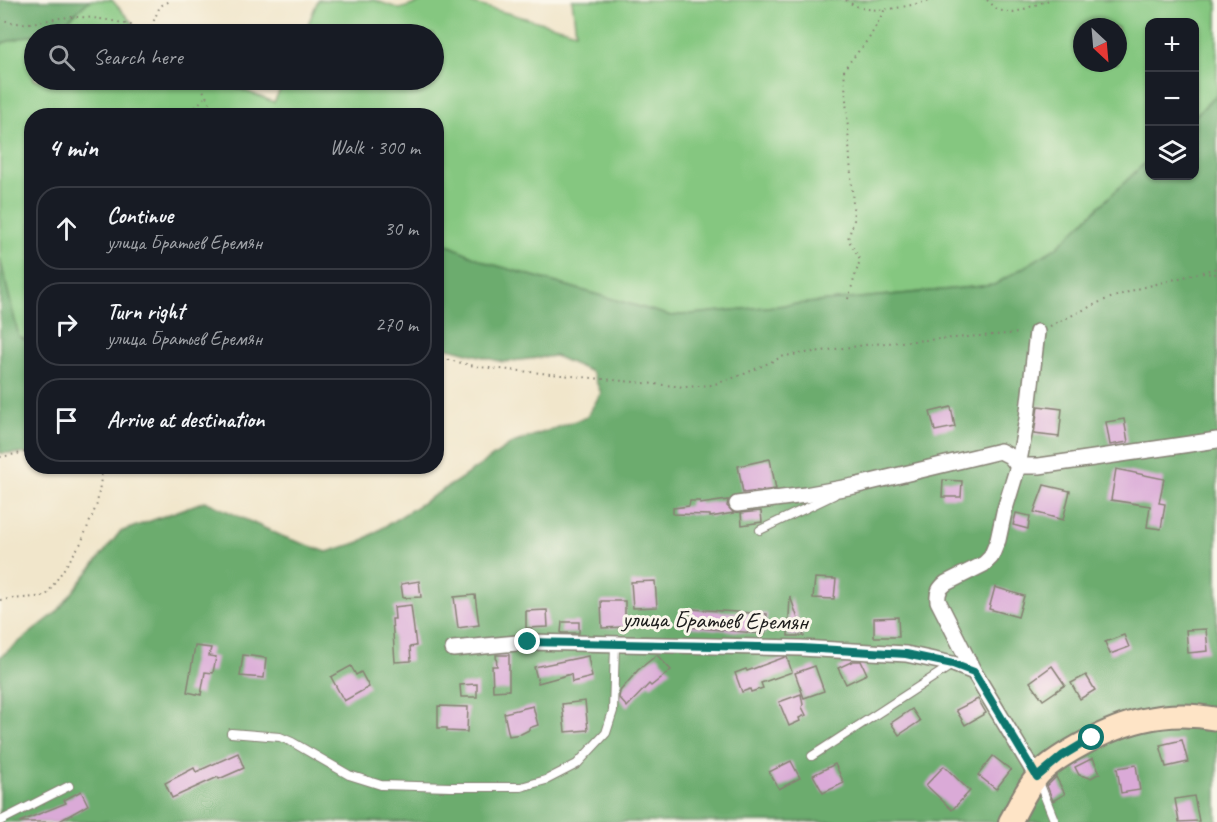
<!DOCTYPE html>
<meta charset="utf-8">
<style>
body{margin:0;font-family:Caveat,sans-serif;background:#20242c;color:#f1f3f6}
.controls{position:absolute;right:18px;top:18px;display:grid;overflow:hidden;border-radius:12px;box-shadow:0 2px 4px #0004}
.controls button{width:54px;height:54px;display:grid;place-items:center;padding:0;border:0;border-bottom:2px solid #363941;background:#171b24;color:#f1f3f6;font:30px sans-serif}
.compass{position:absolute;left:1073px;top:18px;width:54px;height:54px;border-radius:50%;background:#171b24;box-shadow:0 2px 4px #0004;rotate:154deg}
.stop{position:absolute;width:18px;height:18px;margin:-14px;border:4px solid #0f766e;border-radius:50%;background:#fff}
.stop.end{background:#0f766e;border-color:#fff;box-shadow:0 2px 6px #0008}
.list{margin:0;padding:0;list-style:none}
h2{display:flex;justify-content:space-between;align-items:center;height:78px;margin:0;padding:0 24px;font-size:26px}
h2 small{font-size:20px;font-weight:400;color:#9ea1a6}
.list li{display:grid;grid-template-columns:39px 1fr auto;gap:18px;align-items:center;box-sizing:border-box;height:84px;margin:0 12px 12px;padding:0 12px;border:2px solid #363941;border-radius:24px}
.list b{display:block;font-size:22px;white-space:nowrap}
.list p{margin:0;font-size:20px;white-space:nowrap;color:#9ea1a6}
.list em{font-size:20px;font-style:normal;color:#9ea1a6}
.icon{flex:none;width:33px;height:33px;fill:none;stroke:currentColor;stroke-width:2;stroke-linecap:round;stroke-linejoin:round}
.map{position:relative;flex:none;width:1217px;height:822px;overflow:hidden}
.search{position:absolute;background:#171b24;box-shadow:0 2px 4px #0004;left:24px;top:24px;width:420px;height:66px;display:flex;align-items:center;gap:15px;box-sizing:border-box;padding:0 21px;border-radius:33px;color:#9ea1a6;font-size:22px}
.panel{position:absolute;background:#171b24;box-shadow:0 2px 4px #0004;left:24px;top:108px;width:420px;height:366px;border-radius:24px}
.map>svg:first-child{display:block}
.green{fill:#85c780;stroke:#50724e;stroke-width:1.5;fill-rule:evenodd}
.forest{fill:#6cac6e;stroke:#446445;stroke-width:1.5}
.building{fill:#daaad7}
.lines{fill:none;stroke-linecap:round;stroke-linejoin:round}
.lane-casing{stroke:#868174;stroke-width:10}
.street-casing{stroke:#868174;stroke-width:18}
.secondary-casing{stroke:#868174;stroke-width:26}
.path{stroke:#868174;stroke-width:2;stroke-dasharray:1.5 4.5;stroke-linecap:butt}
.lane{stroke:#fff;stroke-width:8}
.street{stroke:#fff;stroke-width:15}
.secondary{stroke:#fee4c6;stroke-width:22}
.route{stroke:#0f766e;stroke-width:8}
.labels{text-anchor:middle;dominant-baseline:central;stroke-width:6;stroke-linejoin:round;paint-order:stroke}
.street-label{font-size:24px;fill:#1c1c1c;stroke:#fbf7ec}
</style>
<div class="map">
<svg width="1217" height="822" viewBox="0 0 1217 822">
<rect width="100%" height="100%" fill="#fbf7ec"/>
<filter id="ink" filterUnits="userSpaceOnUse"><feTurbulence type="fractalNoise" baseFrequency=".0167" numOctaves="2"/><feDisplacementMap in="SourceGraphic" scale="12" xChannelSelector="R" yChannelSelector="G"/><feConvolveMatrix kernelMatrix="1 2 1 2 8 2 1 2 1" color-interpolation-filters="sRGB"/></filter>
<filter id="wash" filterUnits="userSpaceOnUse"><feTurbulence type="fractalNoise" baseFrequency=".008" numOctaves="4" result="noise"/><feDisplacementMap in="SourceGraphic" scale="24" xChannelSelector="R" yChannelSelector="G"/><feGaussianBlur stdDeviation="1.35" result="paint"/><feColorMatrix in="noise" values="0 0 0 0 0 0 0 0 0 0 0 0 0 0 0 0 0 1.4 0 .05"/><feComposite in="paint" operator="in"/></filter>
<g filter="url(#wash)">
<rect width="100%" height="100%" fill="#f1e6cb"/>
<path class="green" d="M90 0H112L142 34H34V80H217L274 102 285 80H434V34H304L318 0H374L400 9 428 0H460L576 32 572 0H1217V94L1195 116 1194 22H1150L1149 159 1056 248 994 285 671 316 487 263 437 240 436 116H32L31 342 19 338 0 259V46L2 43 60 27ZM1082 27H1118V63H1082Z"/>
<g class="forest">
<polygon points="0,0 90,0 60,27 2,43 0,46"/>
<polygon points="1217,94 1217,822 0,822 0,657 57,612 120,532 205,501 284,537 327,552 360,542 454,483 513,443 587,417 601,393 592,372 555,356 503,362 437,345 437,240 488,263 671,316 994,285 1056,248 1149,159 1150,176 1194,176 1195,116"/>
<polygon points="0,259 19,337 31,342 31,454 0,453"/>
</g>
<g id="blocks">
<g class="building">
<polygon points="1038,406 1062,409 1059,437 1034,434"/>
<polygon points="951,407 955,427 935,431 930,412"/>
<polygon points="1124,419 1128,442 1110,445 1106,422"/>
<polygon points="770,459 776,489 743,493 738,466"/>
<polygon points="1116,469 1164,479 1159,503 1165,504 1161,529 1147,527 1150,506 1111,500"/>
<polygon points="943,480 962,481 961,497 942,497"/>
<polygon points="1044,485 1070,491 1063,520 1034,512"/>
<polygon points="728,500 727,506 734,513 710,517 710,515 673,514 673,508 689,506 690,501 700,501 700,504"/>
<polygon points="761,511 762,522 742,525 741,513"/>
<polygon points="1016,513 1030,516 1028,529 1013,525"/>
<polygon points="815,578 836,579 834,599 813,598"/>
<polygon points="419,581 421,597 403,598 401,584"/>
<polygon points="655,581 657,607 633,608 631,582"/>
<polygon points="995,587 1024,596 1018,617 989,609"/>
<polygon points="475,595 479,625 458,628 454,597"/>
<polygon points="790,596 804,636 788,636"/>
<polygon points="601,601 625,601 625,627 602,628"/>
<polygon points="411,605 416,646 410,647 411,661 395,662 392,619 395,619 394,607"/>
<polygon points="691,609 767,614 765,634 690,627"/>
<polygon points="547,610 548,627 526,628 526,611"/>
<polygon points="898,617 899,637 874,637 874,618"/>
<polygon points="562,622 579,622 579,633 561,633"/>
<polygon points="1206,629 1208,651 1188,653 1186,630"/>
<polygon points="1124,635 1129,647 1110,654 1105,642"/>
<polygon points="195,646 211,648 209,656 216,657 213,673 205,672 201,695 187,692"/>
<polygon points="243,655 266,658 264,678 240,676"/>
<polygon points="496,655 509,655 509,690 493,691 492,666 497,666"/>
<polygon points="657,655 671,670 651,686 649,684 627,707 619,698 620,691 638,670"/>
<polygon points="588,656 592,677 572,682 571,674 538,683 534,667"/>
<polygon points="785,657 787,657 792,672 761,683 763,688 751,692 750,689 742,692 735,673 746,669 747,671"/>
<polygon points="853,661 861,661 867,674 846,684 838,668"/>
<polygon points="351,666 356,675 361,672 369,687 344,701 331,677"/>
<polygon points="815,666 824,691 804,698 795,673"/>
<polygon points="1052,666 1065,685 1043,700 1030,682"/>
<polygon points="1086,675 1095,690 1080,699 1071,683"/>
<polygon points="477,684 477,697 461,697 460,685"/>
<polygon points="801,694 803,705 802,707 806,715 799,718 800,721 789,726 779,702"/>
<polygon points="978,699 986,713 965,725 956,710"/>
<polygon points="585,701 588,730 565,732 562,704"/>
<polygon points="438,706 468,707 467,732 447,731 447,728 438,728"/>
<polygon points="533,706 538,725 529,728 529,730 521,734 509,736 504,713"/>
<polygon points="912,709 920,721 899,735 891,723"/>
<polygon points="1182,740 1188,762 1166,767 1160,745"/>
<polygon points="238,753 244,768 219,779 218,777 172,798 165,783 194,768 196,772"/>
<polygon points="993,756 1011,770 996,789 978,775"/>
<polygon points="1093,758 1100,773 1091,778 1079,775 1075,767"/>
<polygon points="791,761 800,778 779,789 769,772"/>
<polygon points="835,764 844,783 823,793 813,775"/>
<polygon points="1136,765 1140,790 1121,793 1117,768"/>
<polygon points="944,766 970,791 952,810 926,785"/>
<polygon points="1056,777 1065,794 1053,801 1047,786"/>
<polygon points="81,791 88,805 58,822 19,822 66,803 64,800"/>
<polygon points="1194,796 1199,821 1179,822 1175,799"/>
</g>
</g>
</g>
<g filter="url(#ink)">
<use href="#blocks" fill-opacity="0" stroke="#868174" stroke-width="1.5"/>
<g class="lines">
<g class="lane-casing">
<g id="lane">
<polyline points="760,530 834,495"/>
<polyline points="231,733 280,737 292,742 349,775 381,785 451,787 521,787 546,780 577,764 606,733 613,711 615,645"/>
<polyline points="812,756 952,665"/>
<polyline points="1039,782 1055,822"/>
<polyline points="0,821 69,786"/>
</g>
</g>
<g class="street-casing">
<g id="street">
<polyline points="737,504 805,495 854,486 1000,451 1010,456 1018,466 1039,466 1217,440"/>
<polyline points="453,649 528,642 801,648 906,654 953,664 974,672"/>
<path d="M1037 777 974 672 938 601C937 592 940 588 946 583L984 564 991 557 998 540 1004 512 1018 466 1027 419 1037 332"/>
</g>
</g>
<g class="secondary-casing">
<path id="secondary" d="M1010 822C1018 808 1025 791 1036 778 1044 767 1060 757 1072 750 1118 723 1164 708 1217 719"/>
</g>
<g class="path">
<path d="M846 0C869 19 908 5 934 0"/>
<polyline points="987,0 998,10 1013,13 1049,0"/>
<path d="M0 18C23 31 51 16 77 17 97 17 137 24 153 34"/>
<polyline points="149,32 160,6 172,0"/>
<polyline points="198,80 216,116"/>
<polyline points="187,116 204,98"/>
<polyline points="1202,272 1217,268"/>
<polyline points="848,299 860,260 848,239 854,220 844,69 870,37 885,9"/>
<polyline points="1050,326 1102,301 1137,289 1199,273 1217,274"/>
<polyline points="436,357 479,367 685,387 712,385 742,375 784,356 873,344 1021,333"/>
<polyline points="0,457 32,451"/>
<polyline points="0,600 46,596 81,543 97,504 103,466"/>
</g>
<use href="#lane" class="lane"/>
<use href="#street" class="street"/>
<use href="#secondary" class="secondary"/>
</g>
</g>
<g class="lines" filter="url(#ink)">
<polyline class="route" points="528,642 801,648 906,654 953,664 974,672 1037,777 1062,756 1092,738"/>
</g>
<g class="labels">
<g class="street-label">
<text transform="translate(715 620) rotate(1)">улица Братьев Еремян</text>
</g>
</g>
</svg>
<div class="controls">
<button>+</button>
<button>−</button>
<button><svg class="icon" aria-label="layers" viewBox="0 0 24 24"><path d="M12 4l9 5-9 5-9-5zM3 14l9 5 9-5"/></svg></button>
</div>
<svg class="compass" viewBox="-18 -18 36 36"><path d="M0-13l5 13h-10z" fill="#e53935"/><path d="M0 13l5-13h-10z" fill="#9ea1a6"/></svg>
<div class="stop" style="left:1092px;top:738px"></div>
<div class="stop end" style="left:528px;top:642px"></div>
<div class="search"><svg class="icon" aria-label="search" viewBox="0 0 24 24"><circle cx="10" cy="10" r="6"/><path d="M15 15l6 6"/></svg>Search here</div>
<section class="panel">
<h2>4 min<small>Walk · 300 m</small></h2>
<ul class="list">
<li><svg class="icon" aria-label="ahead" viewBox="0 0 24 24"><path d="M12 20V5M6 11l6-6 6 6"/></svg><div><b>Continue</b><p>улица Братьев Еремян</p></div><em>30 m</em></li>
<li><svg class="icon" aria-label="right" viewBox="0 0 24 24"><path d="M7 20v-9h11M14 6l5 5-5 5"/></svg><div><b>Turn right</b><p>улица Братьев Еремян</p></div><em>270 m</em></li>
<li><svg class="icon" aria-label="arrive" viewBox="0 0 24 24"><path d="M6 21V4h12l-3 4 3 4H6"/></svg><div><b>Arrive at destination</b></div></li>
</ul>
</section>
</div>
